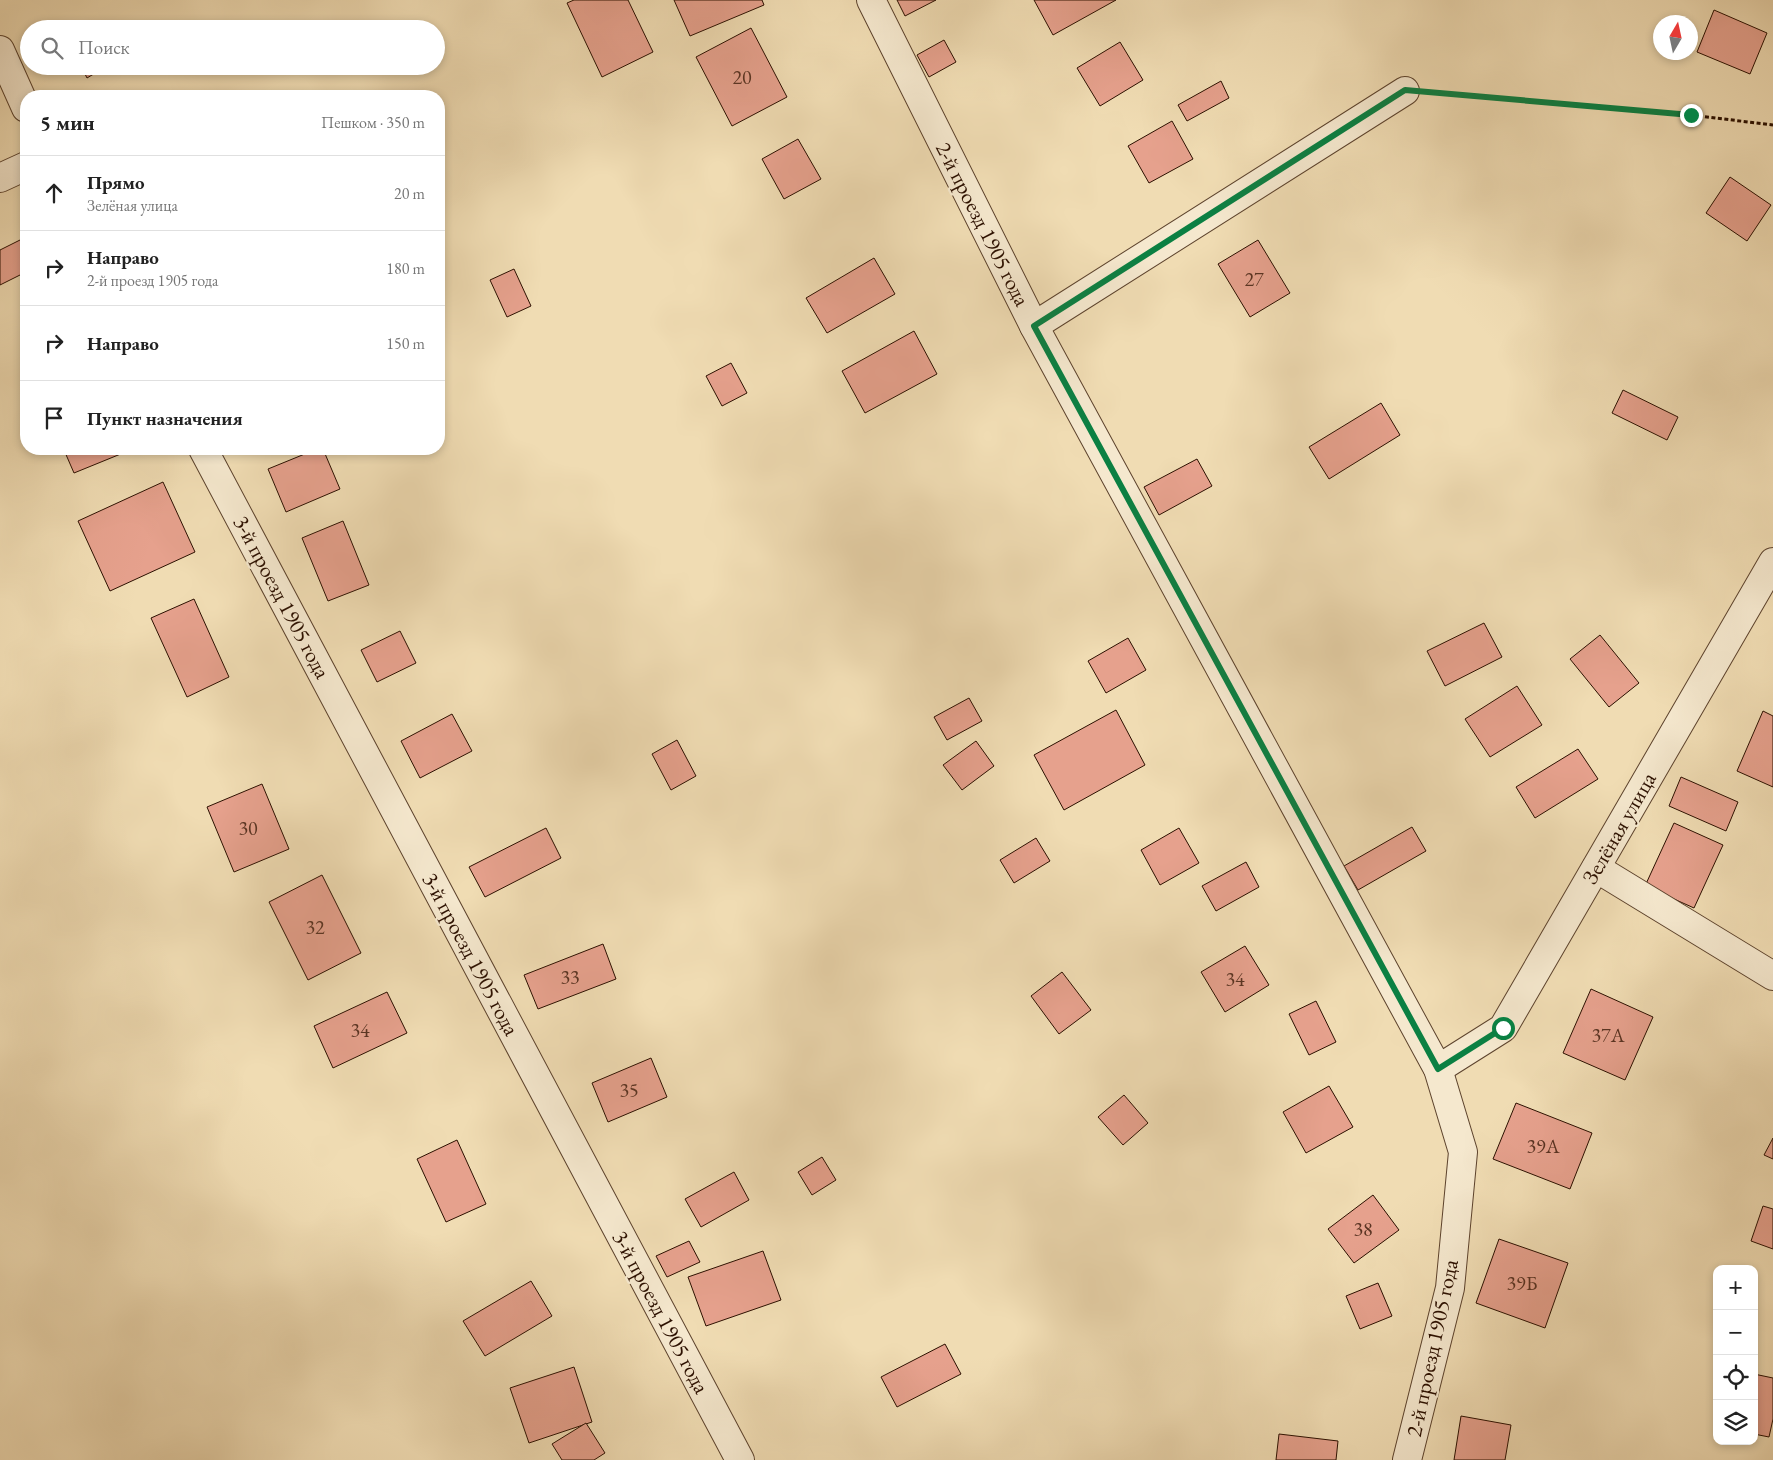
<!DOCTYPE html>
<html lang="ru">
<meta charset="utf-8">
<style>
body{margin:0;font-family:"EB Garamond",serif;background:#f6f6f6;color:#222}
.controls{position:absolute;right:15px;bottom:15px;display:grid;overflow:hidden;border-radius:10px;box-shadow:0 2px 8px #0003}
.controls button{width:45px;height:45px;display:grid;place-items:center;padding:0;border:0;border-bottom:1px solid #e0e0e0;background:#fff;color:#222;font:25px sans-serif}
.compass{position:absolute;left:1653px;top:15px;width:45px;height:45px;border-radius:50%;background:#fff;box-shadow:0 2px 8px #0003;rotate:9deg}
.stop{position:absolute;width:15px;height:15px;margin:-11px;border:4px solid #0b8043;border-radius:50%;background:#fff}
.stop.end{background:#0b8043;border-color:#fff;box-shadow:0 1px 5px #0008}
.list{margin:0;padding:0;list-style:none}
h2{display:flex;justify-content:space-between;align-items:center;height:65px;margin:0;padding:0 20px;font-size:21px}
h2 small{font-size:16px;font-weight:400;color:#767676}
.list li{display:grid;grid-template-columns:32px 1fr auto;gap:15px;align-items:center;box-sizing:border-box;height:75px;padding:0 20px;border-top:1px solid #e0e0e0}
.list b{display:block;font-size:19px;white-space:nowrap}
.list p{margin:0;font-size:16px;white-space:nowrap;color:#767676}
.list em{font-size:16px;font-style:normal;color:#767676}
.icon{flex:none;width:28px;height:28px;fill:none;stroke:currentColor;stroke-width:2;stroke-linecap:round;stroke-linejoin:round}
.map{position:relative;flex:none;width:1773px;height:1460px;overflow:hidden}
.search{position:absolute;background:#fff;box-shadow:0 2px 8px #0003;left:20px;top:20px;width:425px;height:55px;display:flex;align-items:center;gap:12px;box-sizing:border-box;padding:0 18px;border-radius:28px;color:#767676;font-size:19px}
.panel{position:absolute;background:#fff;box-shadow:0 2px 8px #0003;left:20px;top:90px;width:425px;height:365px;border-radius:20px}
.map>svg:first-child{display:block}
.building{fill:#e6a18d;stroke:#2c1000}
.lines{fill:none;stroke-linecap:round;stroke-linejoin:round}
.minor-casing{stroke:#5d432d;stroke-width:30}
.path{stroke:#2c1000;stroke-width:3;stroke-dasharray:4 2.5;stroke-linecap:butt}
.minor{stroke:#f5e8ce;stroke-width:28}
.route{stroke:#0b8043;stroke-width:6}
.labels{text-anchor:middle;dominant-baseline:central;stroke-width:4.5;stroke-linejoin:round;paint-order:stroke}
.number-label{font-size:20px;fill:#5a3423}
.street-label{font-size:22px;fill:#2c1000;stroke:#f5e8ce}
</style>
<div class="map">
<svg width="1773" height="1460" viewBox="0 0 1773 1460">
<rect width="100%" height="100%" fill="#f0dcb3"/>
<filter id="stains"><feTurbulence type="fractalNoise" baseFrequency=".004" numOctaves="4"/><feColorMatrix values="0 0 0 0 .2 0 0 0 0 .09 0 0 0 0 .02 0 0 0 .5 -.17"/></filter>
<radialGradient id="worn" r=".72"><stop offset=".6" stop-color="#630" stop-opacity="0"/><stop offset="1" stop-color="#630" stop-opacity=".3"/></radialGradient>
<g class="building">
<polygon points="574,0 628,0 653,52 602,77 567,3"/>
<polygon points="674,0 762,0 764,5 690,36"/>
<polygon points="897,0 936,0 905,16"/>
<polygon points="1034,0 1116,0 1053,35"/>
<polygon points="1714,10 1767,33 1750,74 1697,52"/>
<polygon points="751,28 787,97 732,126 696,57"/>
<polygon points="944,40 956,62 929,77 917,55"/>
<polygon points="1120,42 1143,80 1100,106 1077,68"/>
<polygon points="81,66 107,66 87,78"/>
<polygon points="1221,81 1229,98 1187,121 1178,105"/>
<polygon points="1172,121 1193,159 1149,183 1128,146"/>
<polygon points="798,139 821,179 784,199 762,159"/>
<polygon points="1730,177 1771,205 1747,241 1706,213"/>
<polygon points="26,237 26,272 0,285 0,250"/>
<polygon points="1258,240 1290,293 1250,317 1218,264"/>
<polygon points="874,258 895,294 827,333 806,298"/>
<polygon points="514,269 531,306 507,317 490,280"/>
<polygon points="914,331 937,374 865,413 842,371"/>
<polygon points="26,336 26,350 21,338"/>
<polygon points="731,363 747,393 722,406 706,376"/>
<polygon points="1623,390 1678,417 1667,440 1612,413"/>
<polygon points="1381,403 1400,435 1329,479 1309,447"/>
<polygon points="66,449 127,449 128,451 74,473 64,450"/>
<polygon points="317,449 323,449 340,489 286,512 268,469"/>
<polygon points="1197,459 1212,486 1159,515 1144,487"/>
<polygon points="163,482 195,552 110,591 78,521"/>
<polygon points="343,521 369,585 328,601 302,538"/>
<polygon points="194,599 229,677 187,697 151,618"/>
<polygon points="1484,623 1502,657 1445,686 1427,651"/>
<polygon points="400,631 416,663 377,682 361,650"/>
<polygon points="1600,635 1639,683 1609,707 1570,659"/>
<polygon points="1128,638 1146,670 1106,693 1088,661"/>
<polygon points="1517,686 1542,725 1490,757 1465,719"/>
<polygon points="969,698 982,721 947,740 934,717"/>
<polygon points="1116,710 1145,765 1064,810 1034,755"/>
<polygon points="1763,711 1773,716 1773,787 1737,771"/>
<polygon points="452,714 472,751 420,778 401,741"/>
<polygon points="677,740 696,776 671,790 652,754"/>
<polygon points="976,741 994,766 962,790 943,765"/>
<polygon points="1578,749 1598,779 1535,818 1516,787"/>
<polygon points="1681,777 1738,802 1726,831 1669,806"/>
<polygon points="262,784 289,849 234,872 207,807"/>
<polygon points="1674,823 1723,845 1694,908 1645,886"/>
<polygon points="1412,827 1426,851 1358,890 1344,866"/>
<polygon points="546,828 561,858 485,897 469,867"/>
<polygon points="1179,828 1199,863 1160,885 1141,850"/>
<polygon points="1036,838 1050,861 1014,883 1000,860"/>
<polygon points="1246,862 1259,887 1216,911 1202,886"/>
<polygon points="322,875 361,953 308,980 269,902"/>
<polygon points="603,944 616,979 538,1009 524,975"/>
<polygon points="1245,946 1269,985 1225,1012 1201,972"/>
<polygon points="1062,972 1091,1010 1059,1034 1031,996"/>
<polygon points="1591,989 1653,1017 1625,1080 1563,1053"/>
<polygon points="387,992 407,1033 333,1068 314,1026"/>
<polygon points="1316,1001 1336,1042 1309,1055 1289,1014"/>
<polygon points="651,1058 667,1097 608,1122 592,1083"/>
<polygon points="1329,1086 1353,1127 1306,1153 1283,1112"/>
<polygon points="1124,1095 1148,1123 1123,1145 1098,1117"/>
<polygon points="1516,1103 1592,1133 1570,1189 1493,1159"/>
<polygon points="1773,1138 1773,1159 1764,1155"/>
<polygon points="457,1140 486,1204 446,1222 417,1159"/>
<polygon points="822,1157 836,1180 812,1195 798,1172"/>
<polygon points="734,1172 749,1200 701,1227 685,1199"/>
<polygon points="1373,1195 1399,1230 1354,1263 1328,1229"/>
<polygon points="1763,1206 1773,1209 1773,1249 1751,1241"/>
<polygon points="1499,1239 1568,1263 1545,1328 1476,1303"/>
<polygon points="689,1241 700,1262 667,1277 656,1256"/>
<polygon points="763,1251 781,1300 706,1326 688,1277"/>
<polygon points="531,1281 552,1316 485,1356 463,1321"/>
<polygon points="1378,1283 1392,1316 1360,1329 1346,1296"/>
<polygon points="945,1344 961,1374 897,1407 881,1377"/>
<polygon points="574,1367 592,1422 529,1443 510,1388"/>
<polygon points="1754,1374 1773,1378 1773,1419 1769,1437 1754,1434"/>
<polygon points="1461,1416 1511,1425 1505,1460 1454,1460"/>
<polygon points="586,1423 605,1453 594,1460 562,1460 552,1444"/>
<polygon points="1279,1434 1338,1441 1336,1460 1276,1460"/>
</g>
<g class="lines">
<g class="minor-casing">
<g id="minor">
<polyline points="871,0 1034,326 1438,1069 1463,1152 1450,1288 1407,1460"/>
<polyline points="0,50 26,108"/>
<polyline points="0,178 26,166"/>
<polyline points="1034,326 1405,91"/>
<polyline points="203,449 740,1460"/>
<polyline points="1596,868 1773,976"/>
<polyline points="1438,1069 1503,1028 1773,562"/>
</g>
</g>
<polyline class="path" points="1433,93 1691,115 1773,125"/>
<use href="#minor" class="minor"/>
</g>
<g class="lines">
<polyline class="route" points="1503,1028 1438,1069 1034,326 1405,90 1691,115"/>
</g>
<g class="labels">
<g class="number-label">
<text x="742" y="77">20</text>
<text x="1254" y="279">27</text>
<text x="248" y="828">30</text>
<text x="315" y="927">32</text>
<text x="570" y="977">33</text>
<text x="1235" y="979">34</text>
<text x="360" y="1030">34</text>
<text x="1608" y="1035">37А</text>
<text x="629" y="1090">35</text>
<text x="1543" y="1146">39А</text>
<text x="1363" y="1229">38</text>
<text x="1522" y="1283">39Б</text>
</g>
<g class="street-label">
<text transform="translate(983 224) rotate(63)">2-й проезд 1905 года</text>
<text transform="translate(282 597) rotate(62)">3-й проезд 1905 года</text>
<text transform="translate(1619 828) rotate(-60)">Зелёная улица</text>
<text transform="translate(471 954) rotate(62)">3-й проезд 1905 года</text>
<text transform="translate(661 1312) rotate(62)">3-й проезд 1905 года</text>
<text transform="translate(1432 1348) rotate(-78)">2-й проезд 1905 года</text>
</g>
</g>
<rect width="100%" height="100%" filter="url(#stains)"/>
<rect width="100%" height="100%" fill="url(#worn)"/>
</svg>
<div class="controls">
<button>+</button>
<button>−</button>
<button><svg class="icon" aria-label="locate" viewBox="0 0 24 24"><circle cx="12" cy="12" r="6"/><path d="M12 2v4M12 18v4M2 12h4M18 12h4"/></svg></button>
<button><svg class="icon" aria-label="layers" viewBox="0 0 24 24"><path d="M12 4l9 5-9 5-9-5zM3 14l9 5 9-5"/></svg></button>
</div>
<svg class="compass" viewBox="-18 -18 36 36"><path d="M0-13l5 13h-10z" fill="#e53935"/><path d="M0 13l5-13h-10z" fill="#767676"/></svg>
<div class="stop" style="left:1503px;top:1028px"></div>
<div class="stop end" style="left:1691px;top:115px"></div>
<div class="search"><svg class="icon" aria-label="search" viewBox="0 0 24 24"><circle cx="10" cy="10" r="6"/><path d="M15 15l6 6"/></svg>Поиск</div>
<section class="panel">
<h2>5 мин<small>Пешком · 350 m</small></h2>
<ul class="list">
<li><svg class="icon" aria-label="ahead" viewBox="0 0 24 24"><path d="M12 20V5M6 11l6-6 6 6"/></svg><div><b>Прямо</b><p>Зелёная улица</p></div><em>20 m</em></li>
<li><svg class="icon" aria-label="right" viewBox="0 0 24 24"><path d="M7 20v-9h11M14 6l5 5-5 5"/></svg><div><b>Направо</b><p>2-й проезд 1905 года</p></div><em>180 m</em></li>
<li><svg class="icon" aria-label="right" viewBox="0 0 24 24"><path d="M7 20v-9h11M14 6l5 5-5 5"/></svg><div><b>Направо</b></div><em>150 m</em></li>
<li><svg class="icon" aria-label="arrive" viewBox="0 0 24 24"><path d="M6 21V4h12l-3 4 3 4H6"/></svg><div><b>Пункт назначения</b></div></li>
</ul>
</section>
</div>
